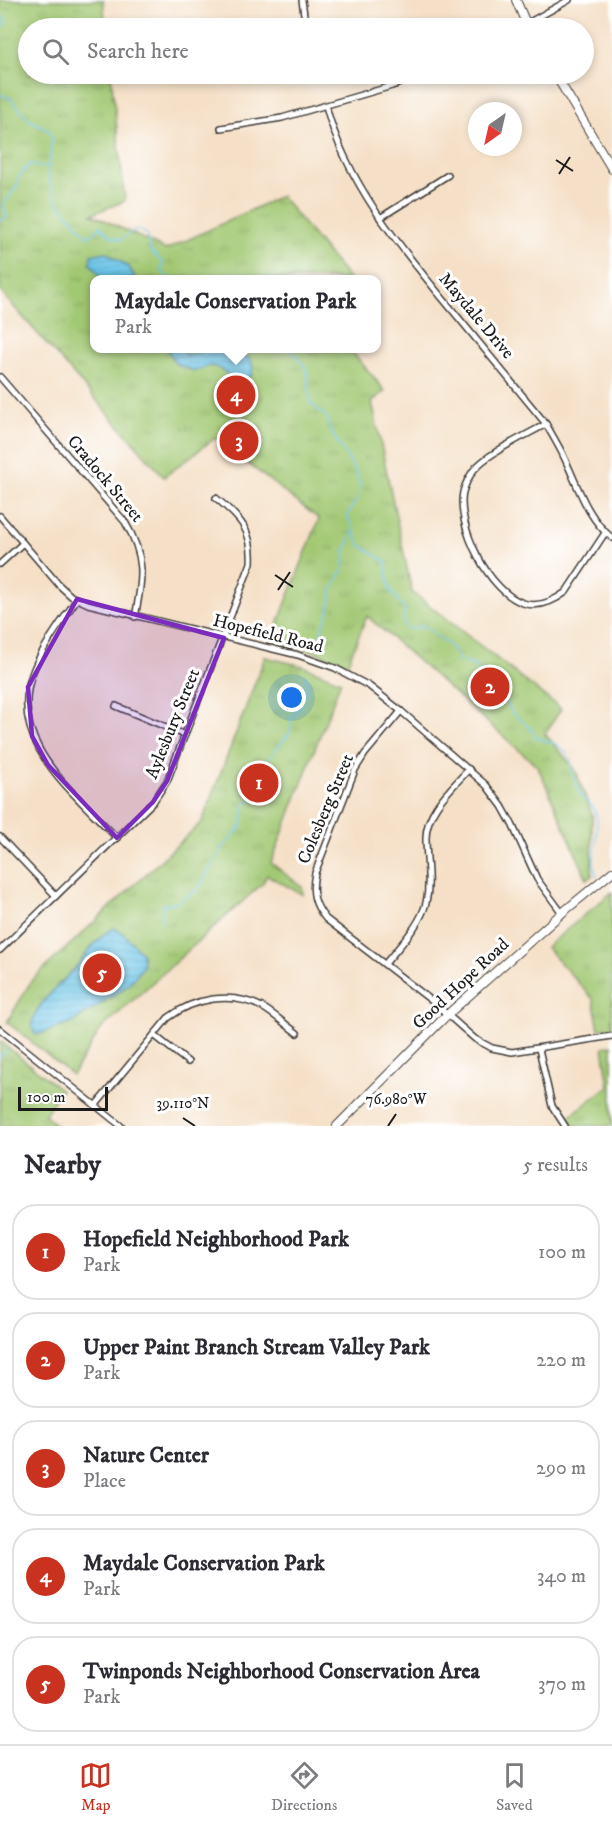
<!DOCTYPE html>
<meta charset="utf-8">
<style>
body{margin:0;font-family:"IM FELL DW Pica",serif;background:#f7f7f7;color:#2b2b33}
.compass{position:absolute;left:468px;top:102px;width:54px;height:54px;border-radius:50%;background:#fff;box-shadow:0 3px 9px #0003;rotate:214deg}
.scale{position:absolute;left:18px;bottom:15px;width:90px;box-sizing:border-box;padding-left:6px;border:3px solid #1c1c1c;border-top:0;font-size:16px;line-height:21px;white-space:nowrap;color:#1c1c1c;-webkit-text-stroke:4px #fff;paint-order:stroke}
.you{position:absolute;left:292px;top:698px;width:21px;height:21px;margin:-15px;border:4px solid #fff;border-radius:50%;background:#1a73e8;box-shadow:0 0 0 9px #1a73e833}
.badge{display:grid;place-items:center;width:39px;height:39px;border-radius:50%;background:#c8321e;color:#fff;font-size:20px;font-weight:700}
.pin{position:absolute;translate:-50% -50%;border:3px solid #fff;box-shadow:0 2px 6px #0006}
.popup{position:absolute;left:90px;top:275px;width:291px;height:78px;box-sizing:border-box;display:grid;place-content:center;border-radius:12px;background:#fff;filter:drop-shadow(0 2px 4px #0005);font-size:20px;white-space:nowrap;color:#7c7c81}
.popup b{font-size:22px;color:#2b2b33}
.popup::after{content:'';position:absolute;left:50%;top:100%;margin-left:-12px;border:12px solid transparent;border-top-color:#fff}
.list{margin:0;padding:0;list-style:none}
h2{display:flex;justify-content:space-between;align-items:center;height:78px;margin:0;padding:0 24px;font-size:26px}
h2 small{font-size:20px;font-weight:400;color:#7c7c81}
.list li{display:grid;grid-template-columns:39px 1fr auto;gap:18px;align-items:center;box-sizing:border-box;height:96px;margin:0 12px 12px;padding:0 12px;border:2px solid #e1e1e2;border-radius:24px}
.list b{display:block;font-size:22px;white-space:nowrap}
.list p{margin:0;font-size:20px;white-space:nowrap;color:#7c7c81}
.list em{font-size:20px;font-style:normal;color:#7c7c81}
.icon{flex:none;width:33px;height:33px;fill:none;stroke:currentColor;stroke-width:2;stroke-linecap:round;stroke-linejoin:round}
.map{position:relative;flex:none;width:612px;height:1126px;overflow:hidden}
.search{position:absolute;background:#fff;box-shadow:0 3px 9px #0003;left:18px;right:18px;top:18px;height:66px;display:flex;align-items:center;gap:15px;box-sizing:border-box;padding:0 21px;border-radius:33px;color:#7c7c81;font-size:22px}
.sheet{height:618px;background:#fff}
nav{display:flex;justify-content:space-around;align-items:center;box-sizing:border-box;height:84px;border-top:2px solid #e1e1e2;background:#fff;font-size:16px;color:#7c7c81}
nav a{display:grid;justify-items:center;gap:3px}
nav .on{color:#c8321e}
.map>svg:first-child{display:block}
.park{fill:url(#park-tufts);stroke:#5e7247;stroke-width:1.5}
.water{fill:url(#water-rules);stroke:#447082;stroke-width:1.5}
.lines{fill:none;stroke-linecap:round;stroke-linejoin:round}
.stream{stroke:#6bc5e8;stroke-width:1.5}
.street-casing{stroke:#3d3936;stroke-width:8}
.secondary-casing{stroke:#3d3936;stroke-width:10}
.street{stroke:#fff;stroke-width:5}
.secondary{stroke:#fff;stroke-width:8}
.marked{fill:#7b2cbf;fill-opacity:0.2;stroke:#7b2cbf;stroke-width:4.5;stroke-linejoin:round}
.ticks{fill:none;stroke:#1c1c1c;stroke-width:2}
.labels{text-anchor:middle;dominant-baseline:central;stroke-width:6;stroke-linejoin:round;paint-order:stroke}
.street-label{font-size:18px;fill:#1c1c1c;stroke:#fff}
.ticks-label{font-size:15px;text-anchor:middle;fill:#1c1c1c;stroke:#fff;stroke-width:6;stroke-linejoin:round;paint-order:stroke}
</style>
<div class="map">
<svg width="612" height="1126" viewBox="0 0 612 1126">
<defs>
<pattern id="park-tufts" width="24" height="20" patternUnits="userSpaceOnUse" patternTransform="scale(1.5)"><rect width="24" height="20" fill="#a1c872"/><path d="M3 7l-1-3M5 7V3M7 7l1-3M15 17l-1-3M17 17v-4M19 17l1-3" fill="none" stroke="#8aab62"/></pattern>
<pattern id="water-rules" width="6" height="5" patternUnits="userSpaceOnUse" patternTransform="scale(1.5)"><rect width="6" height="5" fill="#6bc5e8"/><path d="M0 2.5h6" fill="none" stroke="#5ca9c6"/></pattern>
</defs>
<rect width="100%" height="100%" fill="#fff"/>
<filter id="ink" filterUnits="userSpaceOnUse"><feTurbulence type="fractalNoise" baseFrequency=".0167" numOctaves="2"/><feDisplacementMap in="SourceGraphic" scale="12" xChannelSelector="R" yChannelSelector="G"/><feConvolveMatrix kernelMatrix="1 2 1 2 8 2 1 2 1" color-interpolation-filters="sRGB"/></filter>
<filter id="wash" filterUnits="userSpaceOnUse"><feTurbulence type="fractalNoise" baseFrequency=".008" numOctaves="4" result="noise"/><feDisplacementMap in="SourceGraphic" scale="24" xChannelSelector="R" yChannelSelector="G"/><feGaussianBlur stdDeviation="1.35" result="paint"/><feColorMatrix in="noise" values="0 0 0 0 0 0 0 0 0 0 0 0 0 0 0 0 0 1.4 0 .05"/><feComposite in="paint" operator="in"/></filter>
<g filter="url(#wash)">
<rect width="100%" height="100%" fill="#f5e0c7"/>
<g class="park">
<polygon points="0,0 103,0 106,28 28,28 28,74 111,74 125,201 92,214 166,250 281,196 349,279 95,280 95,348 350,349 385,391 372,402 412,592 561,709 545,734 575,769 592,815 592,876 587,879 538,767 367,616 347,665 316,652 271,641 319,519 215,438 164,477 0,291"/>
<polygon points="265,657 303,666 341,681 271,863 302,887 303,895 267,875 263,883 101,1029 72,1075 7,1022 32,980 202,822"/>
<polygon points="612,892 612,1027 599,1029 593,999 546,947"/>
<polygon points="0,1041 61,1090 45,1114 56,1126 0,1126"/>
<polygon points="612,1045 612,1126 576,1126 567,1118 609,1086 603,1047"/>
</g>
<g class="water">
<polygon points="106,252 129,267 136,279 104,279 102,278 90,263 91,255"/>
<polygon points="167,349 184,349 183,350 186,355 194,352 198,354 201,352 201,349 235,349 237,353 250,359 253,367 252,375 244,380 236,381 219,368 210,366 194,371 176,364"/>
<path d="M114 928 123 933 142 953 143 966 135 977 123 989 70 1024 36 1035C31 1030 31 1021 35 1014 43 998 63 981 75 968 88 953 96 937 114 928Z"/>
</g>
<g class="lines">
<g class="stream">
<polyline points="0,15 6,20 3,27 0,29"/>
<polyline points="0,95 10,98 28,119 49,130 52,138 48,176 55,199 87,236 94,234 100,226 110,236 121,240 136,229 147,234 150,250 163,263 161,271 171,280"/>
<polyline points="0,220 3,220 7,216 3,205 17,186 20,175 30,164 38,167 48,166"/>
<path d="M290 348 307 370 311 404 327 417C330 442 362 469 360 490 360 498 351 508 347 515L360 545 385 561 390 590 405 610 403 620 406 628 411 629 424 626 451 647 459 660 475 666 485 678 494 696 505 699 512 713 530 728 537 738 556 744 567 753 571 760 572 773 582 798C612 813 586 852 597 877"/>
<polyline points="319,642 323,625 329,611 332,590 344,568 345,551 353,532"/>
<polyline points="161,921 163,905 178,902 198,889 223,847 242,826 245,803 257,799 254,789 264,780 263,765 290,733 292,717 301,705 307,686 306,675"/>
<polyline points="0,1057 7,1050"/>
</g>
</g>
</g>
<g filter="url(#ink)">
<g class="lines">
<g class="street-casing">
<g id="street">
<polyline points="302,0 305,22"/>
<polyline points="519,28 569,0"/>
<path d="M326 106C346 183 403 251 453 311 484 349 515 386 546 424 552 435 559 446 564 457 578 486 587 518 612 538"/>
<polyline points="221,128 282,118 392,86 425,74"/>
<polyline points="380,218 448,175"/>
<path d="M0 377 125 522C146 557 143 578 135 617"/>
<path d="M546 424C527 435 485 454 473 471 469 477 465 485 463 492 456 526 489 592 523 603 538 608 554 601 566 592L605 533"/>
<polyline points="0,516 59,585 71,596 88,604 298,655 335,668 369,686 401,711 486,785 502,806 512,824 537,879 562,913"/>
<polyline points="0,564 23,543"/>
<path d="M77 599C62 621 44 645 34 669 4 741 73 791 117 838"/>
<polyline points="116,706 185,735"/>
<path d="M401 711 365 754 355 770 315 873C311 892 314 905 326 919L432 1001 475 1039 492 1048 512 1052 612 1036"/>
<polyline points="0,837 56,896"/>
<path d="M0 950 153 802 167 781 251 563C253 530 240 518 216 498"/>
<path d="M385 964C399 946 420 926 426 903 431 882 426 860 426 838 426 810 452 788 469 769"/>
<polyline points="0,1029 121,1126"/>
<polyline points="154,1035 188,1062"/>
<polyline points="539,1049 552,1106 565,1126"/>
<path d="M95 1106 168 1018C194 998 231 991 262 1007 274 1014 285 1024 297 1033"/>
</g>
</g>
<g class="secondary-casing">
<g id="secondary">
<polyline points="516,0 528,28"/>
<polyline points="555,74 612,169"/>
<polyline points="337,1126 447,1015 562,913 612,872"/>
</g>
</g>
<use href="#street" class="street"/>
<use href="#secondary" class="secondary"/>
</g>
</g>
<path class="marked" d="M77 599 224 638 167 781 153 802 117 838 48 765 32 736 28 687Z"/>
<path class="ticks" d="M556 160 573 171M559 174 570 157M275 575 293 587M278 590 290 572M183 1118 195 1126M388 1126 396 1114"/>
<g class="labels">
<g class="street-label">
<text transform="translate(476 316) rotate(50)">Maydale Drive</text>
<text transform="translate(105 479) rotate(50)">Cradock Street</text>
<text transform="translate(268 634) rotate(14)">Hopefield Road</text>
<text transform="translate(173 724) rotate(-68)">Aylesbury Street</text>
<text transform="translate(326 809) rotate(-67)">Colesberg Street</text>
<text transform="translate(461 984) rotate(-43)">Good Hope Road</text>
</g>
</g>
<g class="ticks-label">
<text x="396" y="1104">76.980°W</text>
<text x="183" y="1108">39.110°N</text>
</g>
</svg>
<svg class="compass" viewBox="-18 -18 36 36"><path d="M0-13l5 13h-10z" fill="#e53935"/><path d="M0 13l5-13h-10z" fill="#7c7c81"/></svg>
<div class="scale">100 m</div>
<div class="you"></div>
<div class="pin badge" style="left:259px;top:783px">1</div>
<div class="pin badge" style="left:490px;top:687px">2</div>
<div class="pin badge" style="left:239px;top:441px">3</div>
<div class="pin badge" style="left:236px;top:395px">4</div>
<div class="popup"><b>Maydale Conservation Park</b>Park</div>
<div class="pin badge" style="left:102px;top:973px">5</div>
<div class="search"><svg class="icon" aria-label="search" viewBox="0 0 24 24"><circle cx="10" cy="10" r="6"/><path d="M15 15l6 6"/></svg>Search here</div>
</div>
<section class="sheet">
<h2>Nearby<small>5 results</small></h2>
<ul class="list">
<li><span class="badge">1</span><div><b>Hopefield Neighborhood Park</b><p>Park</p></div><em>100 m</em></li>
<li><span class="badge">2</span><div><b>Upper Paint Branch Stream Valley Park</b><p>Park</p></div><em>220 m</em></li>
<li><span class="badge">3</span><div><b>Nature Center</b><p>Place</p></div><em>290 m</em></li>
<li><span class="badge">4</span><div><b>Maydale Conservation Park</b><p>Park</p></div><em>340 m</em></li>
<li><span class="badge">5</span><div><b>Twinponds Neighborhood Conservation Area</b><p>Park</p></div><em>370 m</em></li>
</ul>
</section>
<nav>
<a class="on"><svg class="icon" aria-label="map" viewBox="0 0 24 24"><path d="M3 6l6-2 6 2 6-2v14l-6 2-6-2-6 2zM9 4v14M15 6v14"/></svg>Map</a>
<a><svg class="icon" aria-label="directions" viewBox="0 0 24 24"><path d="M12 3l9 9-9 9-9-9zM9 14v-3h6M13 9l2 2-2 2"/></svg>Directions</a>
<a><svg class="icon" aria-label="saved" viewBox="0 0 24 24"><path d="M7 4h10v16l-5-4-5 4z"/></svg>Saved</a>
</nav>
